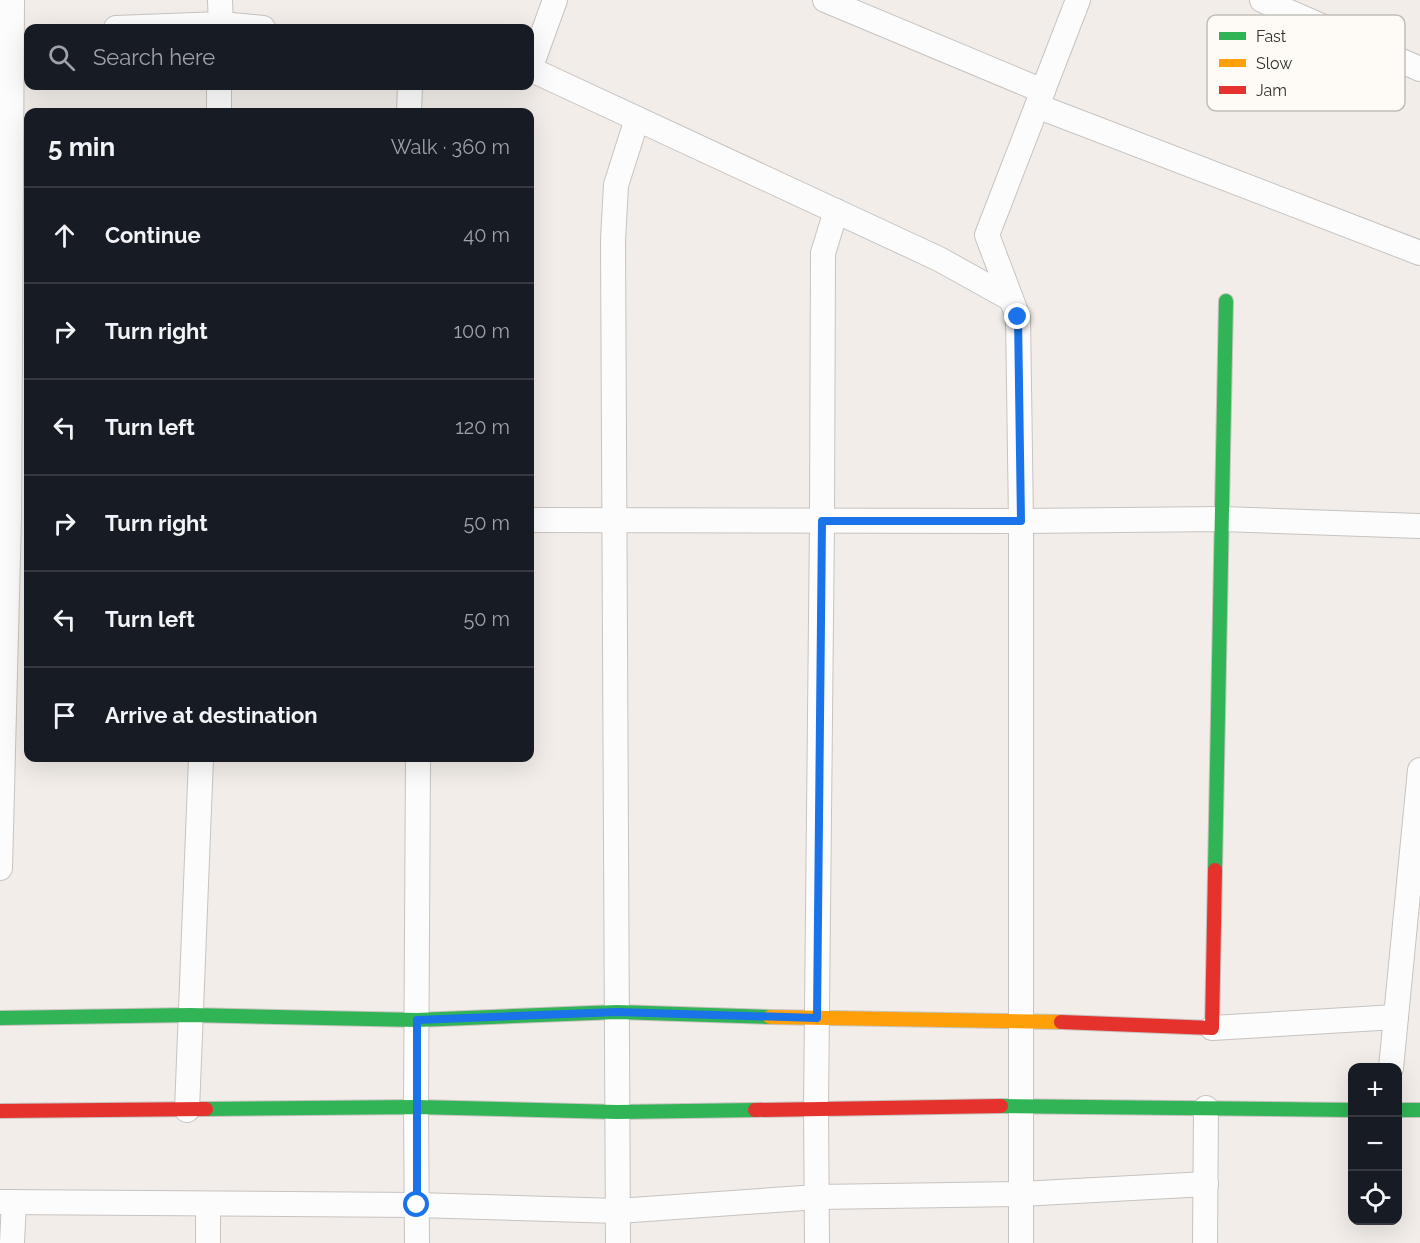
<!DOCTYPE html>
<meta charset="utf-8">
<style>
body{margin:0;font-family:Raleway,sans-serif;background:#20242c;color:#f1f3f6}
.controls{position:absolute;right:18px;bottom:18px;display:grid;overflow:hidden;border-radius:12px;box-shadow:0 6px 24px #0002}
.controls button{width:54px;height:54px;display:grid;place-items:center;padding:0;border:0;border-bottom:2px solid #363941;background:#171b24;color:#f1f3f6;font:30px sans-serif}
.stop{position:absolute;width:18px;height:18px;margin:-14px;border:4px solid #1a73e8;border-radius:50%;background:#fff}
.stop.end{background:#1a73e8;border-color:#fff;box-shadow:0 2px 6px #0008}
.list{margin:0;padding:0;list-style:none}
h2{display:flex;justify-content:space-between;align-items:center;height:78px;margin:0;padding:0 24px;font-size:26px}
h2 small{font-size:20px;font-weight:400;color:#9ea1a6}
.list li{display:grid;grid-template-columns:39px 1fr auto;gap:18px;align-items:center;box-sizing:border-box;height:96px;padding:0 24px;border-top:2px solid #363941}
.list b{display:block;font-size:22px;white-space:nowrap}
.list em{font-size:20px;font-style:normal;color:#9ea1a6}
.icon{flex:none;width:33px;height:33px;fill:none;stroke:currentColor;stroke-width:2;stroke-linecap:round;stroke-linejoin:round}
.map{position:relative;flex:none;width:1420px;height:1243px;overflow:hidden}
.search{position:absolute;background:#171b24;box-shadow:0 6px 24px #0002;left:24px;top:24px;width:510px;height:66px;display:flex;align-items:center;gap:15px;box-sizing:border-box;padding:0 21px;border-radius:12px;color:#9ea1a6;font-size:22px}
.panel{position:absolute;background:#171b24;box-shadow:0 6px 24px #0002;left:24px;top:108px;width:510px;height:654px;border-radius:12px}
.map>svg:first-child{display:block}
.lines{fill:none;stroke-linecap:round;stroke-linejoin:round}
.street-casing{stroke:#c7c3c0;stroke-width:26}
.fast-casing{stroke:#c7c3c0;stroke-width:16}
.slow-casing{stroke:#c7c3c0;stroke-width:16}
.jam-casing{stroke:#c7c3c0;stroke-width:16}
.street{stroke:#fdfcfc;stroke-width:24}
.fast{stroke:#30b455;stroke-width:14}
.slow{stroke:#ff9f0a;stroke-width:14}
.jam{stroke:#e5322d;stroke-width:14}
.route{stroke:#1a73e8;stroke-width:8}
.key{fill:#fefbf7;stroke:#c1beba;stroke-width:1.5}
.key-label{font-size:16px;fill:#33302c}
</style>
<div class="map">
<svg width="1420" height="1243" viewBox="0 0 1420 1243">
<rect width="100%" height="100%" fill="#f2ede8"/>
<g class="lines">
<g class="street-casing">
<g id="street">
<polyline points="220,0 221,28"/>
<polyline points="825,0 1043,91"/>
<polyline points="1262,0 1420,69"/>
<polyline points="116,28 221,24 263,28"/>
<polyline points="530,69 939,259 1011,299"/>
<polyline points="530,69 555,0"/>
<polyline points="1037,106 1420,253"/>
<polyline points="219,112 219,86"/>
<polyline points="409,112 410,86"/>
<polyline points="530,520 1021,521 1222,519 1420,526"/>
<polyline points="0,868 9,518 12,0"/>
<polyline points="1212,1028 1396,1017"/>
<polyline points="1391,1068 1420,770"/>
<polyline points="187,1110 201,758"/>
<polyline points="0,1202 417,1205 618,1211 817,1197 1021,1194 1206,1184"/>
<polyline points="208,1204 208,1243"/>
<polyline points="12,1243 14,1202"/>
<polyline points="417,1243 416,1107 418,758"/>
<polyline points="618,1243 613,240 616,185 637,119"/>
<polyline points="817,1243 816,1108 822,521 823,253 836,211"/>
<polyline points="1021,1243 1021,521 1018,317 987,235 1078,0"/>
<polyline points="1205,1243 1206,1108"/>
</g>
</g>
<g class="fast-casing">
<g id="fast">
<polyline points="1215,870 1226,301"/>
<polyline points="0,1018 190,1015 417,1020 617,1012 770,1017"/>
<polyline points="1001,1106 1352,1110"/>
<polyline points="206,1109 416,1107 617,1112 755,1110"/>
<polyline points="1398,1110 1420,1110"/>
</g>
</g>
<g class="slow-casing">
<polyline id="slow" points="770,1017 1061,1022"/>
</g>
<g class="jam-casing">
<g id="jam">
<polyline points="1061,1022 1212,1028 1215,870"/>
<polyline points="755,1110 1001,1106"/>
<polyline points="0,1111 206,1109"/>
</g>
</g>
<use href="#street" class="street"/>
<use href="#fast" class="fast"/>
<use href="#slow" class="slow"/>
<use href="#jam" class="jam"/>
</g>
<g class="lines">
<polyline class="route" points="417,1205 417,1020 617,1012 817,1018 822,521 1021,521 1018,317"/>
</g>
<rect x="1207" y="15" width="198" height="96" rx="9" class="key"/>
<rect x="1219" y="32" width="27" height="8" fill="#30b455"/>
<rect x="1219" y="59" width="27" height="8" fill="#ff9f0a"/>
<rect x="1219" y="86" width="27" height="8" fill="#e5322d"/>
<g class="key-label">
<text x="1256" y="42">Fast</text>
<text x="1256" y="69">Slow</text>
<text x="1256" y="96">Jam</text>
</g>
</svg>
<div class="controls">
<button>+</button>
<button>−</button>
<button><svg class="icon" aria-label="locate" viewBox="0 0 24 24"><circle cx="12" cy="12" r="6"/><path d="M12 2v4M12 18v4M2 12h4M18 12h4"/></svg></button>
</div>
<div class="stop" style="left:417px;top:1205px"></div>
<div class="stop end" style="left:1018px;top:317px"></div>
<div class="search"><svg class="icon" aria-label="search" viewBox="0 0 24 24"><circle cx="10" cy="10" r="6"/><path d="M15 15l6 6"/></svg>Search here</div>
<section class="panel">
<h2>5 min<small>Walk · 360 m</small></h2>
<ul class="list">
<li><svg class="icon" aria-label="ahead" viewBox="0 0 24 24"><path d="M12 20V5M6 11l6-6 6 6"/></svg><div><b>Continue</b></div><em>40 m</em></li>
<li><svg class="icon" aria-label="right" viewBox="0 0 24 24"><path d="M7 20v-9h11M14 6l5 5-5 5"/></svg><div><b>Turn right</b></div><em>100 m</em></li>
<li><svg class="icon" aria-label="left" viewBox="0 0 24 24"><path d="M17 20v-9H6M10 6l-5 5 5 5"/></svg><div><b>Turn left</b></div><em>120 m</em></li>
<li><svg class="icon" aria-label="right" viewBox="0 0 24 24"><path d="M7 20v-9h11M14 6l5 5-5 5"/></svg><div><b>Turn right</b></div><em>50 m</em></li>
<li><svg class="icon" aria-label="left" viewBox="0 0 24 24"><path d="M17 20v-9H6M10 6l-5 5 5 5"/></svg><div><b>Turn left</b></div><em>50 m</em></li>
<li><svg class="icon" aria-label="arrive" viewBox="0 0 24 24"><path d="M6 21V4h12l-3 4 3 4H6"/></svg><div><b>Arrive at destination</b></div></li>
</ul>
</section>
</div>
